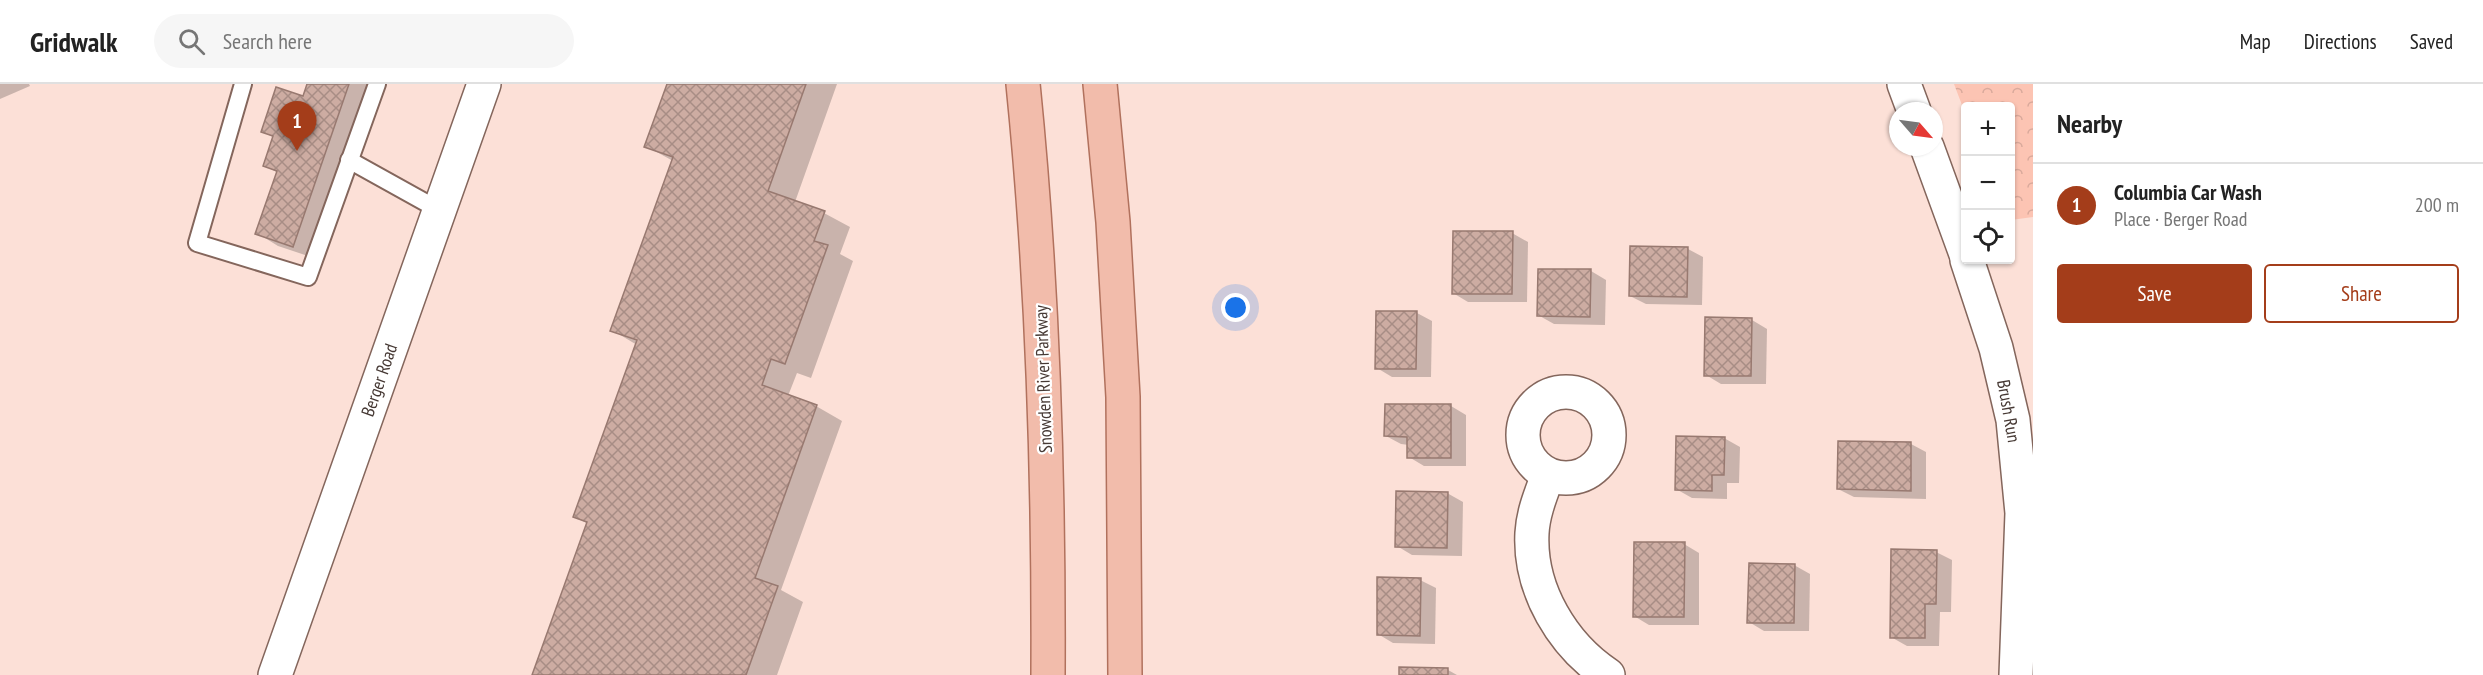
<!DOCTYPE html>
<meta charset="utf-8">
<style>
body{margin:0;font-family:"PT Sans Narrow",sans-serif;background:#f6f6f6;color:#222}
.controls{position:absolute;right:18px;top:18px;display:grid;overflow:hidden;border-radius:6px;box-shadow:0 2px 4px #0004}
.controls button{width:54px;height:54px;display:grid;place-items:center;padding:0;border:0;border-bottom:2px solid #e0e0e0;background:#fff;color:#222;font:30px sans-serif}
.compass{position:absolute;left:1889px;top:18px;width:54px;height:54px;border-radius:50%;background:#fff;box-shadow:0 2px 4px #0004;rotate:118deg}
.you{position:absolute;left:1236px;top:224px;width:21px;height:21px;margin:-15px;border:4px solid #fff;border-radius:50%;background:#1a73e8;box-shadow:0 0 0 9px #1a73e833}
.badge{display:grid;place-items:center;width:39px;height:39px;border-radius:50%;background:#a43d1a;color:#fff;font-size:20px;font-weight:700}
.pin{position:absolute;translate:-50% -50px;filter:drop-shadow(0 2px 3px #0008)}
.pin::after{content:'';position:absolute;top:32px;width:21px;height:18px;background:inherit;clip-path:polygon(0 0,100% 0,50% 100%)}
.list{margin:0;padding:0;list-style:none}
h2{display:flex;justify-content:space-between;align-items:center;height:78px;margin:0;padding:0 24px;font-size:26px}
h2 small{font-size:20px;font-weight:400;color:#767676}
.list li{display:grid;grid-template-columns:39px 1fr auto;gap:18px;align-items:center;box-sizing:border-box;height:84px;padding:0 24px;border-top:2px solid #e0e0e0}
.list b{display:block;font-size:22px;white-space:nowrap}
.list p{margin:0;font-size:20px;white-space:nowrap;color:#767676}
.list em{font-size:20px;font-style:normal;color:#767676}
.actions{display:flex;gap:12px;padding:18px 24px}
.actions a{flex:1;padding:14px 0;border:2px solid #a43d1a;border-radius:6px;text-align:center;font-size:21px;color:#a43d1a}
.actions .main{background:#a43d1a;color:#fff}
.icon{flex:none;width:33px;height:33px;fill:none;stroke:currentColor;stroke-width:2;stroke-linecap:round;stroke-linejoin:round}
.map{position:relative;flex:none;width:2033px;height:591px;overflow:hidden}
header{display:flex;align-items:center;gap:36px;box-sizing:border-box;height:84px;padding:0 30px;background:#fff;border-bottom:2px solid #e0e0e0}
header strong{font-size:28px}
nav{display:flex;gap:33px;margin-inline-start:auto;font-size:21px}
.search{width:420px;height:54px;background:#f6f6f6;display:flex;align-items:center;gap:15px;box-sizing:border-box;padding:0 21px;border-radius:33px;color:#767676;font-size:22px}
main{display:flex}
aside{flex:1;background:#fff}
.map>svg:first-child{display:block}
.park{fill:url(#park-crowns)}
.shadow{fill:#0003}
.building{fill:url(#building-cross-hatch);stroke:#987970;stroke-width:1.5}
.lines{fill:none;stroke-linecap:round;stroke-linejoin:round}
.service-casing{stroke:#84665c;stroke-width:20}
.minor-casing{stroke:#84665c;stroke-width:36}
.primary-casing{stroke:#b1715d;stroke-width:36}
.service{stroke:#fff;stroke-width:16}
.minor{stroke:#fff;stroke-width:33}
.primary{stroke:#f2bcab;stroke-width:33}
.labels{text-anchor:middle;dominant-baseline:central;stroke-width:4.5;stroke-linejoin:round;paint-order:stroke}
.street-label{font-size:18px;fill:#463934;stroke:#fff}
</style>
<header>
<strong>Gridwalk</strong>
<div class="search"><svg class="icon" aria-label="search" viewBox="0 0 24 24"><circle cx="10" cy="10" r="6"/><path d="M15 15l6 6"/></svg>Search here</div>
<nav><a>Map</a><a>Directions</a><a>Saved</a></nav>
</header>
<main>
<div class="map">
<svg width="2033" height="591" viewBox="0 0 2033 591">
<defs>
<pattern id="park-crowns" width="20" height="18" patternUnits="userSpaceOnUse" patternTransform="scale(1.5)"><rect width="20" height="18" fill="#fcc4b3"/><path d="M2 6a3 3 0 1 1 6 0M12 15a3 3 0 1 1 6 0" fill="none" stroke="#d9a99b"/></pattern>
<pattern id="building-cross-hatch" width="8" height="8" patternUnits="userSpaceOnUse" patternTransform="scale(1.5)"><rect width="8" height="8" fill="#cdaca2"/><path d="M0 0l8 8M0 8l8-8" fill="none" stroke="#a88d85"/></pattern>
</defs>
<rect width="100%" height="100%" fill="#fce0d7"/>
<polygon class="park" points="1954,0 2033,0 2033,133 2011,136 2010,22 1966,22 1965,29"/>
<g class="shadow">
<polygon points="0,0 29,0 30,2 0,15"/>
<polygon points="309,0 374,0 314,174 278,162 257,149 278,89 264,81 274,54 262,47 304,14"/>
<polygon points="668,0 837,0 795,118 824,129 850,143 840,170 853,177 811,294 797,289 788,312 816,322 842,337 781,506 803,518 777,591 534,591 588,440 575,433 637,261 612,246 673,77 646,62"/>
<polygon points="1512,149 1528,158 1527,218 1468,218 1453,209"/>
<polygon points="1688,165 1703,173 1702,221 1646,220 1630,212"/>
<polygon points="1591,187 1606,196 1605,241 1554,240 1538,231"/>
<polygon points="1417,229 1432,237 1431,293 1392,293 1377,284"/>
<polygon points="1752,236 1767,245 1766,300 1721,300 1706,291"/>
<polygon points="1451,322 1466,331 1466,382 1424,382 1409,373 1409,361 1401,360 1386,352"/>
<polygon points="1724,354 1740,363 1739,399 1727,399 1727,415 1692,414 1676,405"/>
<polygon points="1839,359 1911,360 1926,368 1926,415 1854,413 1838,405"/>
<polygon points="1447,409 1463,418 1462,472 1412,471 1397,462"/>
<polygon points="1684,460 1699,469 1699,541 1649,541 1634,532"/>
<polygon points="1936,468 1952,476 1951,528 1940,528 1939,562 1907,562 1891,553"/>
<polygon points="1794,481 1810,490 1809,547 1764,547 1749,538"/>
<polygon points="1420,496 1436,504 1435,560 1393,559 1378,550"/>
<polygon points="1448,586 1457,591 1400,591"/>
</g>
<g class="building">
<polygon points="307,0 349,0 293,163 255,150 277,87 263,82 273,52 261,48 276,3 303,12"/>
<polygon points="667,0 806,0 768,107 825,127 814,157 828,161 785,280 771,275 762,301 817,321 755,494 778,502 746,591 532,591 587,438 573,433 637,256 610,247 673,73 644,63"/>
<polygon points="1453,147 1513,147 1512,210 1452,210"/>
<polygon points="1630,162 1688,163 1687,213 1629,212"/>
<polygon points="1538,185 1591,185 1590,233 1537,232"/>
<polygon points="1376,227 1417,227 1416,285 1375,285"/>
<polygon points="1705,233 1752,234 1751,292 1704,292"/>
<polygon points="1385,320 1451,320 1451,374 1407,374 1407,353 1384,352"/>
<polygon points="1676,352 1725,353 1724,391 1712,391 1712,407 1675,406"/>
<polygon points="1838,357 1911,358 1911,407 1837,405"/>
<polygon points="1396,407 1448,408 1447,464 1395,463"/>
<polygon points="1634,458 1685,458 1684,533 1633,533"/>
<polygon points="1891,465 1937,466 1936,520 1925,520 1925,554 1890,554"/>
<polygon points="1749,479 1795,480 1794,539 1747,539"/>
<polygon points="1377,493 1421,494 1420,552 1377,551"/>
<polygon points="1399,583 1448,584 1448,591 1399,591"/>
</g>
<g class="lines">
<g class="service-casing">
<g id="service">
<polyline points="243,0 197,159 308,193 377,0"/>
<polyline points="349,76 439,126"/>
</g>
</g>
<g class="minor-casing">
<g id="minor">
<polyline points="1904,0 1914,27"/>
<polyline points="1927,63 1966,170"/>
<polyline points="1967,176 1996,264 2013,336 2022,429 2016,591"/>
<circle cx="1566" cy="351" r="43"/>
<path d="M1548 391C1541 410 1533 429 1532 449 1529 506 1563 561 1608 591"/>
<polyline points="275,591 484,0"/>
</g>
</g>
<g class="primary-casing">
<g id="primary">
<path d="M1023 0C1043 197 1049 393 1048 591"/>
<polyline points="1100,0 1113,138 1123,313 1125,591"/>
</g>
</g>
<use href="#service" class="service"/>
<use href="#minor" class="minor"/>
<use href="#primary" class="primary"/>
</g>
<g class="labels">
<g class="street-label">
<text transform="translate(1043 295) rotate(-92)">Snowden River Parkway</text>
<text transform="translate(379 296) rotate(-71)">Berger Road</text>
<text transform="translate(2009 327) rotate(80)">Brush Run</text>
</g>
</g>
</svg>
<div class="controls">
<button>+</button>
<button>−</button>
<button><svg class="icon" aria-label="locate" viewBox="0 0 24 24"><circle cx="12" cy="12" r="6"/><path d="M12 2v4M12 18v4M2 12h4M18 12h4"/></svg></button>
</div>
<svg class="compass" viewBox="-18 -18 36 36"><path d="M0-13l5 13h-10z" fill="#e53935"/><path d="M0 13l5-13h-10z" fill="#767676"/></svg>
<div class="you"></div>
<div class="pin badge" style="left:297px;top:67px">1</div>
</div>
<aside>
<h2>Nearby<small></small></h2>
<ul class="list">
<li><span class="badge">1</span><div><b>Columbia Car Wash</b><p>Place · Berger Road</p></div><em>200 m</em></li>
</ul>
<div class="actions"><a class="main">Save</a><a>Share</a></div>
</aside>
</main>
